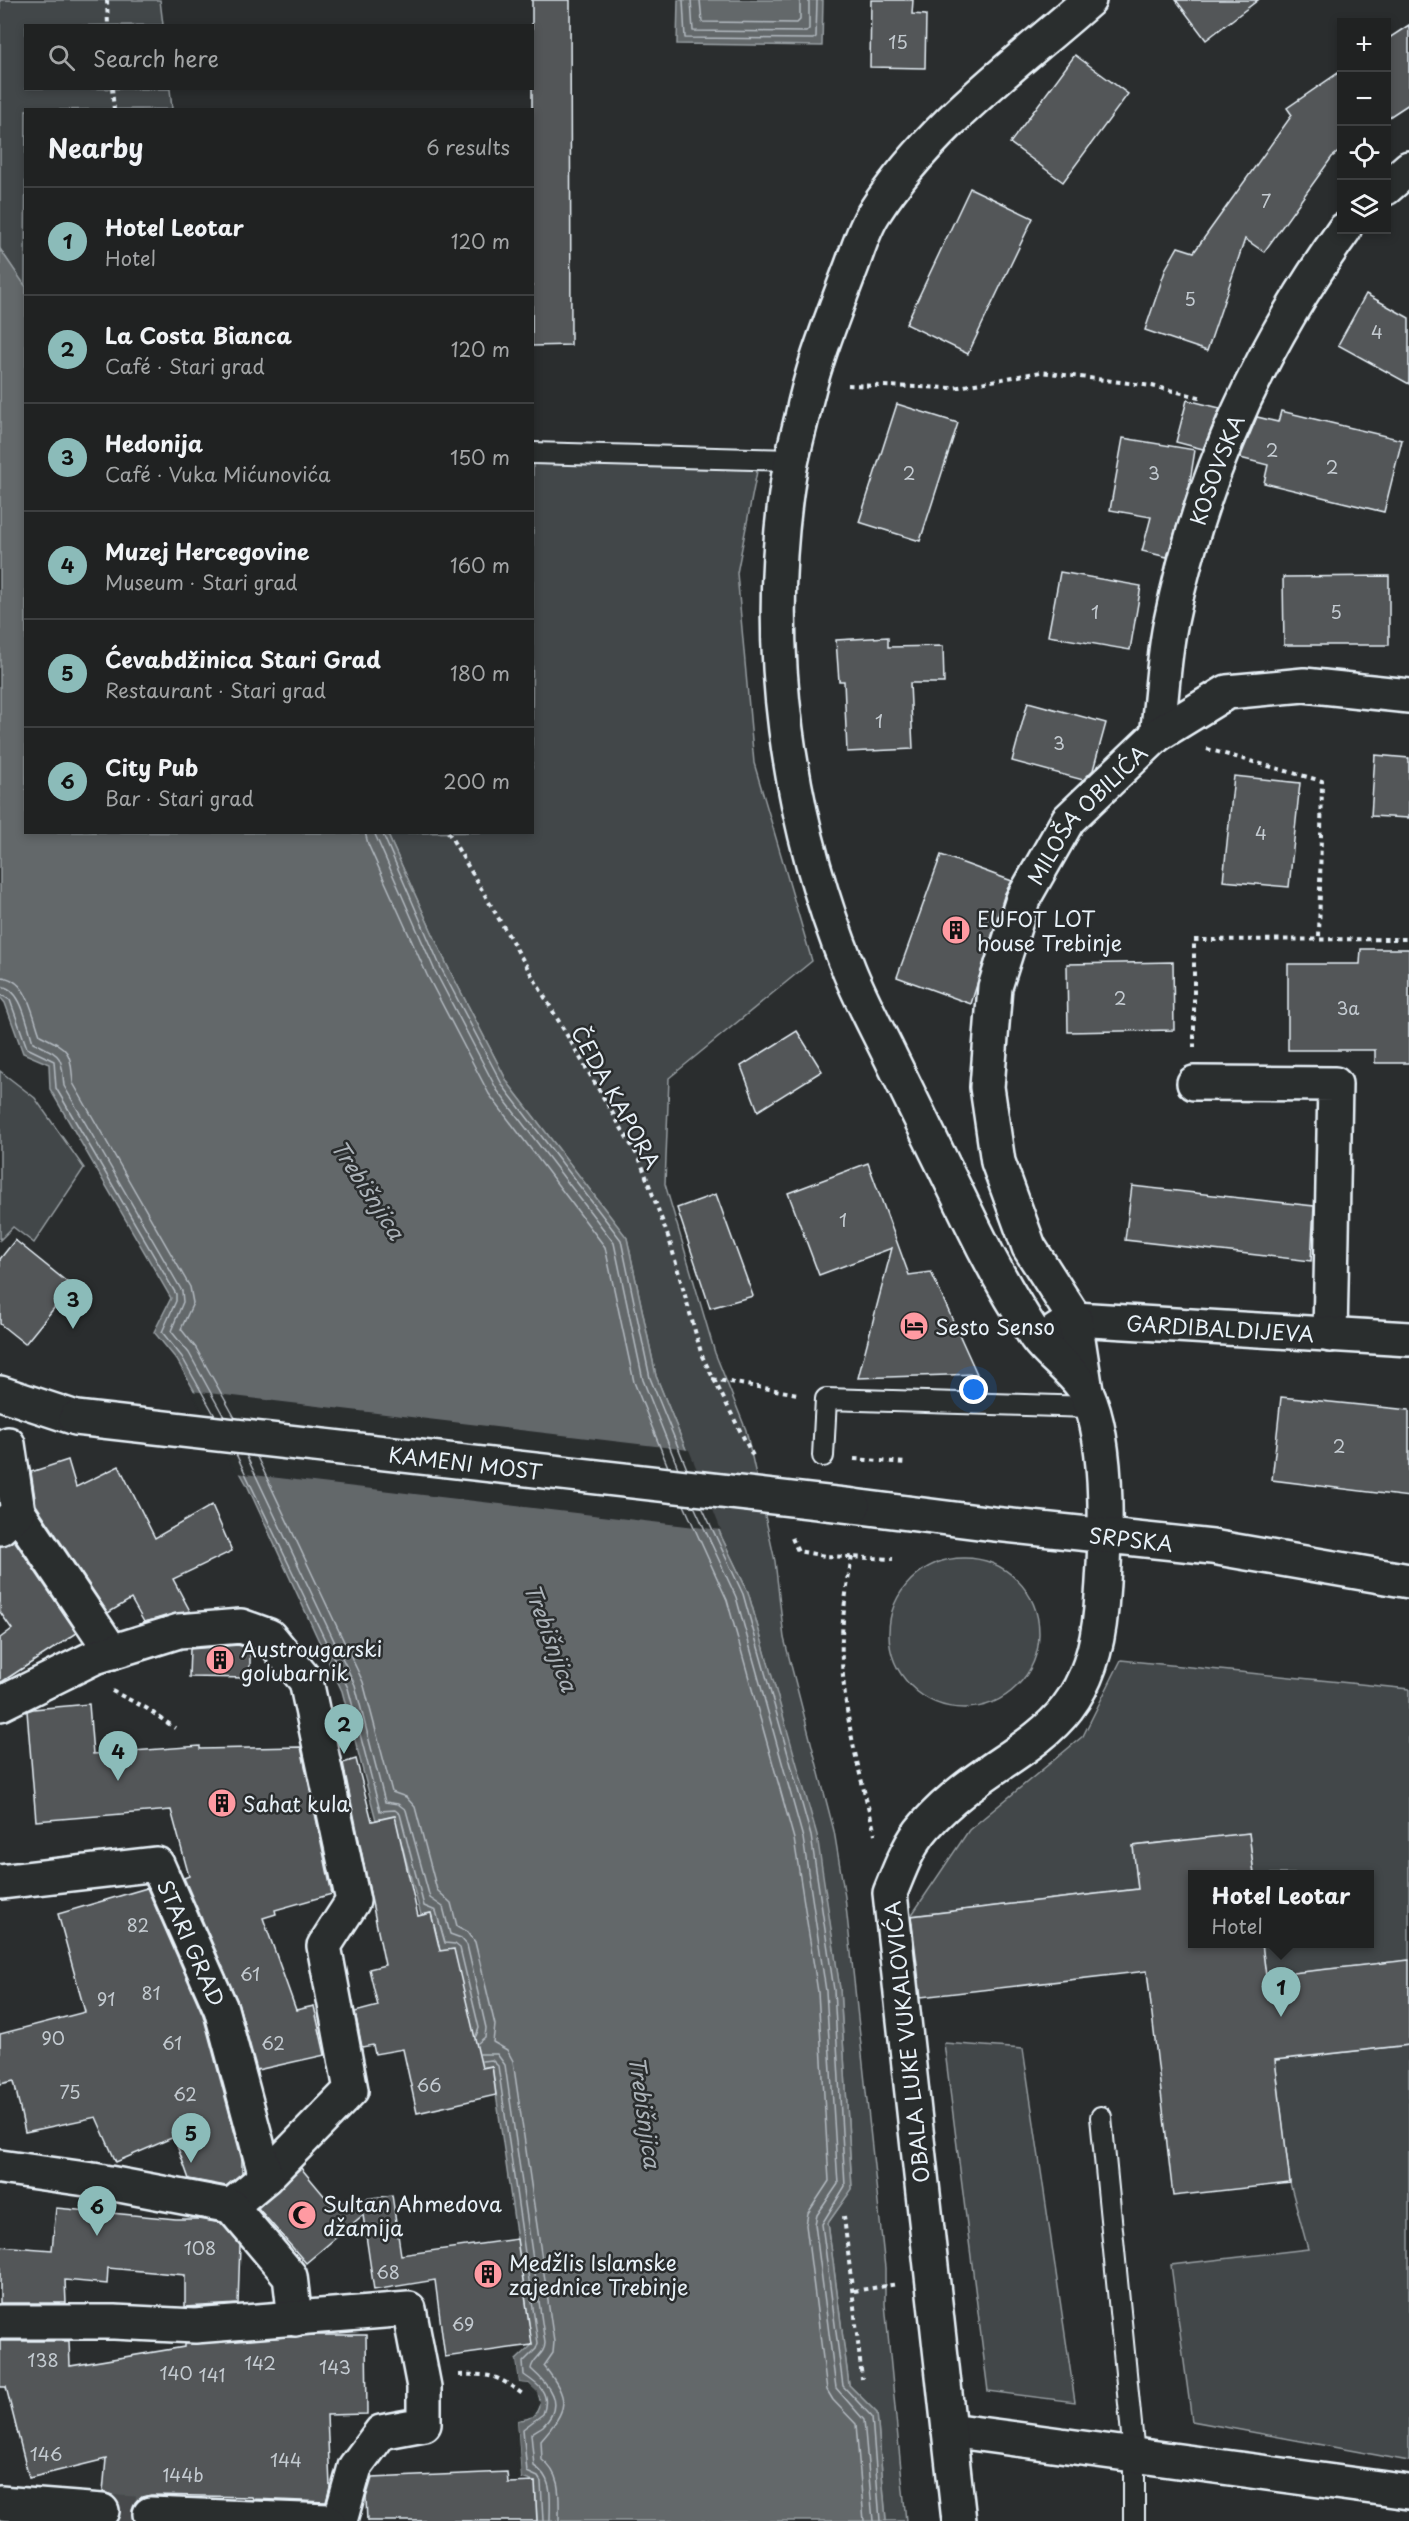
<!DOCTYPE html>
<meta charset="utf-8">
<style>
body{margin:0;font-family:"Playpen Sans",sans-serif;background:#282a2a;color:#f1f3f6}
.controls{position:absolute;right:18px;top:18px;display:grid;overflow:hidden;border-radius:0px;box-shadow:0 3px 9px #0003}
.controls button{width:54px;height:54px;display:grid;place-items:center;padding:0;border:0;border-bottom:2px solid #3d3f40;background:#202222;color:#f1f3f6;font:30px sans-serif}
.you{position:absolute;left:974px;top:1390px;width:21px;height:21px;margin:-15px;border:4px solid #fff;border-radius:50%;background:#1a73e8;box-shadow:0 0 0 9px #1a73e833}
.badge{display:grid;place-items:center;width:39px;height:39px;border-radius:50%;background:#8bbbb9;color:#111;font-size:20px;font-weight:700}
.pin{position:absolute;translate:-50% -50px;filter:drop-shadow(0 2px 3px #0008)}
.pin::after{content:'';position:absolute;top:32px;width:21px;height:18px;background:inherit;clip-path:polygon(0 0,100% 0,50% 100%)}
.popup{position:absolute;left:1188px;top:1870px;width:186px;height:78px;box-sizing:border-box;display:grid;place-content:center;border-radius:0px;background:#202222;filter:drop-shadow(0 2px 4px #0005);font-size:20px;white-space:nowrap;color:#a2a4a5}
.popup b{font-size:22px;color:#f1f3f6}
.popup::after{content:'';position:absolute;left:50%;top:100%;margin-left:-12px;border:12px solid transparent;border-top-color:#202222}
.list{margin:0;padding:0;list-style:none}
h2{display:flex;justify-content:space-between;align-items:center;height:78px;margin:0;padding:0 24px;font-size:26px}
h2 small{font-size:20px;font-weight:400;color:#a2a4a5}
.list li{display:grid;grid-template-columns:39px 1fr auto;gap:18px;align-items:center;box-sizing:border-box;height:108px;padding:0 24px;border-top:2px solid #3d3f40}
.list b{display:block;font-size:22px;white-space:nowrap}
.list p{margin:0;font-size:20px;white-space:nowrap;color:#a2a4a5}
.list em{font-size:20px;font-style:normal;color:#a2a4a5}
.icon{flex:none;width:33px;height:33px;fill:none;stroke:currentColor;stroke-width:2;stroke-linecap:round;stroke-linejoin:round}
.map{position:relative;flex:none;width:1409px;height:2521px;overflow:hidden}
.search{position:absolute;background:#202222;box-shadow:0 3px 9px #0003;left:24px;top:24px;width:510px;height:66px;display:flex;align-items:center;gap:15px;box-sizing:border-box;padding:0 21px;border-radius:0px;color:#a2a4a5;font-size:22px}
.panel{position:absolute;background:#202222;box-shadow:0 3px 9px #0003;left:24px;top:108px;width:510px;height:726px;border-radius:0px}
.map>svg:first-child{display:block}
.green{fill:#424648;stroke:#959ca0;stroke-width:1.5}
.water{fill:#63686b;stroke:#989fa3;stroke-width:1.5}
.pier{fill:#2a2d2e}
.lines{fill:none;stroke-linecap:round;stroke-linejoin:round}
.shore{stroke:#b3bac0;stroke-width:1.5}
.building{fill:#535759;stroke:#e8f1f8;stroke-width:1.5}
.street-tunnel{stroke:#464a4c;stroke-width:33;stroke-dasharray:33 16;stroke-linecap:butt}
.lane-casing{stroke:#e8f1f8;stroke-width:24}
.street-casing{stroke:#e8f1f8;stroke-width:38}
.secondary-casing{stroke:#e8f1f8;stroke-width:38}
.path{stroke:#e8f1f8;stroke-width:4;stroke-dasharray:4.5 4.5;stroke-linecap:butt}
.lane{stroke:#2a2d2e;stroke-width:20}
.street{stroke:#2a2d2e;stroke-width:33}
.secondary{stroke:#2a2d2e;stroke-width:33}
.secondary-bridge-casing{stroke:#e8f1f8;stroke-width:38;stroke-linecap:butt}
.secondary-bridge{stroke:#2a2d2e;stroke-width:33}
.labels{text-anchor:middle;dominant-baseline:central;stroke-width:5;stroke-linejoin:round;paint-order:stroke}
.number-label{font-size:18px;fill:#c3cad0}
.street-label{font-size:21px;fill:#e8f1f8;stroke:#2a2d2e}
.poi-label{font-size:21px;fill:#e8f1f8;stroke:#2a2d2e;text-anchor:start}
.water-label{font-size:22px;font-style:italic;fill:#acb3b9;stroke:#2a2d2e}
</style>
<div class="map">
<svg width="1409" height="2521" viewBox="0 0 1409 2521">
<rect width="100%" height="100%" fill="#2a2d2e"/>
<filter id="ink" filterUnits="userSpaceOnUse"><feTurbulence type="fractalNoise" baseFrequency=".0167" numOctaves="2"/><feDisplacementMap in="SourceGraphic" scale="12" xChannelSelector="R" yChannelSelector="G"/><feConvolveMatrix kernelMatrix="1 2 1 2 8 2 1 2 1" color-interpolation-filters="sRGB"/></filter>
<g filter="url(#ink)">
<g class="green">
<polygon points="0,0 160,0 163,25 26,26 26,88 170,89 172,109 26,110 25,287 0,249"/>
<polygon points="533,449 760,456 737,573 754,763 812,961 669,1078 665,1184 715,1353 746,1430 775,1561 784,1638 834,1831 845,1897 885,2268 885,2304 906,2521 886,2521 877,2413 849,2385 828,2223 852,2188 840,1989 816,1835 748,1592 722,1538 656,1376 627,1238 508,1083 447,965 387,833 532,832"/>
<polygon points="0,1071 35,1098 84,1168 34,1243 13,1227 0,1240"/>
<circle cx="964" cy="1633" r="75"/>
<polygon points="1121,1660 1409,1689 1409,1960 1266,1976 1262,1944 1370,1944 1370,1874 1254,1874 1249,1833 1133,1846 1138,1889 911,1916 969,1830 1083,1736"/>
<polygon points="944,2043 1023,2049 1075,2402 988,2391"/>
<polygon points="1409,2045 1409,2461 1192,2421 1171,2265 1308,2249 1290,2183 1275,2060"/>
</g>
<g class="water">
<polygon points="678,0 823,0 822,46 677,44"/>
<path d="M0 249 26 287V832L387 833 447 965 508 1083 627 1238 656 1376 722 1538 748 1592 817 1835 840 1989 852 2189 828 2223 849 2385 877 2413 886 2521H537L535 2482 521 2478 517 2420C532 2420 541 2413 539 2397L529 2384 519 2383 516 2360 532 2345 492 2066 467 2070 454 1949 440 1951 431 1913 421 1915 394 1816 376 1820 342 1691 247 1485 177 1360 154 1332 171 1298 50 1089 49 1064 23 1053 5 1003 0 997Z"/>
</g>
<g class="pier">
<polygon points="191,1391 689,1450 721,1530 236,1473"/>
<polygon points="516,2360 519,2383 529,2384 537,2392 540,2403 533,2416 517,2420 521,2478 518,2479 514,2419 531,2414 537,2403 535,2394 528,2387 516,2384 513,2361"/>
</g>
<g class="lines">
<g class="shore">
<polyline points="683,0 685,38 813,39 816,37 817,0"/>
<polyline points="691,0 693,31 806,32 809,29 809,0"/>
<polyline points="700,0 702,22 797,23 800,20 800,0"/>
<polyline points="365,832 368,844 427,975 489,1094 605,1247 634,1382 668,1467"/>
<polyline points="374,832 435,971 497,1090 614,1243 643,1380 678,1468"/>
<polyline points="382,832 441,968 503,1086 621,1240 650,1378 687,1469"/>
<path d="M0 977C28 978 32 1014 40 1035 70 1050 70 1050 73 1083L190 1287 193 1303 181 1329 196 1348 235 1418"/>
<path d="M0 986C22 988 27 1025 33 1042 62 1057 61 1053 64 1086L182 1291 183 1302 171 1331 189 1353 224 1417"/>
<polyline points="0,994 10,1000 27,1048 54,1061 56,1088 176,1294 176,1301 162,1332 182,1357 215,1416"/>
<polyline points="236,1454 348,1688 380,1811 395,1810 400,1814 424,1906 436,1911 445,1943 455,1944 460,1948 479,2028 476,2036"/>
<polyline points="246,1455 355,1685 385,1802 398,1804 406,1810 430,1898 443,1907 450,1934 461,1938 467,1945 486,2028 485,2037 478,2043"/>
<path d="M257 1457 363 1682 392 1792 406 1797 415 1807 437 1890 451 1903 457 1926 468 1932 475 1942 495 2025 493 2042 507 2050 513 2061 554 2342 553 2353 544 2366C571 2400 568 2409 541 2440L542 2460C562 2474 559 2498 559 2521"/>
<polyline points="684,1505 727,1600 794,1839 818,1992 829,2181 808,2213 806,2225 827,2390 833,2400 856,2424 864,2521"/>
<polyline points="694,1506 736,1597 803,1838 826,1991 838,2184 817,2215 815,2224 836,2388 864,2420 873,2521"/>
<polyline points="702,1507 743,1594 811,1836 834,1990 845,2186 822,2224 843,2386 872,2417 880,2521"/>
<path d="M480 2054H497L505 2065 545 2343C545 2355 532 2358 531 2369 548 2384 566 2404 543 2426 539 2429 534 2431 531 2434L534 2466C554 2478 550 2499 550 2521"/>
<path d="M482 2061 492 2060 498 2066 538 2343 536 2349 523 2362 524 2375C539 2385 551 2393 543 2414L523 2429 527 2472 538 2477 541 2482 543 2521"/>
</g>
</g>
<g class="building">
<polygon points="532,0 570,0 571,345 532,346"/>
<polygon points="871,0 913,0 912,14 926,15 925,68 870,67"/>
<polygon points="1176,0 1258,0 1206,40"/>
<polygon points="1409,25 1409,104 1386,119 1386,40"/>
<polygon points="1075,55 1128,94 1063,182 1010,143"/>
<polygon points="1341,71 1341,150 1332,157 1264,252 1245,239 1207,351 1145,330 1166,268 1178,247 1194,252 1292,115 1287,108"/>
<polygon points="970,188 1033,218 968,354 906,324"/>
<polygon points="1366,294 1409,318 1409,384 1338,345"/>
<polygon points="1187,400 1220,408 1203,449 1176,442"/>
<polygon points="897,404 958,423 920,541 859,522"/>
<polygon points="1281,411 1402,440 1384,512 1264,483 1268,465 1240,458 1257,417 1278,422"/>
<polygon points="1123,438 1195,450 1189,487 1167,557 1142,551 1151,517 1110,510"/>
<polygon points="1060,572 1141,586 1130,650 1048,636"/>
<polygon points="1389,576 1389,645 1284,645 1283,577"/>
<polygon points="888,637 888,647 943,646 944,683 910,683 913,749 847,752 844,681 839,681 836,640"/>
<polygon points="1028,702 1106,723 1093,770 1083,780 1012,761"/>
<polygon points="1375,755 1409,758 1409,818 1371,816"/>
<polygon points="1234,776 1300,783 1289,887 1223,881"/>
<polygon points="941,855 1012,881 1005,893 971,1004 897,977"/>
<polygon points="1361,949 1409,949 1409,1063 1375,1063 1375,1050 1288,1050 1288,964 1360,964"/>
<polygon points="1173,962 1174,1030 1068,1032 1067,964"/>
<polygon points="797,1031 822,1071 758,1111 741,1066"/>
<polygon points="868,1163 909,1275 931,1272 977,1374 858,1378 892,1248 819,1275 788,1193"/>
<polygon points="1132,1186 1314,1206 1311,1261 1125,1240"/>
<polygon points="716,1194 753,1296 710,1308 677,1208"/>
<polygon points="15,1240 72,1286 25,1344 0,1324 0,1259"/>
<polygon points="1281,1397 1409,1410 1409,1497 1272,1480"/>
<polygon points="68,1460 76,1487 119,1466 155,1538 212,1505 232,1551 173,1579 190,1611 144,1622 131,1599 108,1613 36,1505 31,1472"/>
<polygon points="14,1540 77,1633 0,1683 0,1638 12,1629 0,1612 0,1546"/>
<polygon points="238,1645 250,1649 250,1678 189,1677 190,1649"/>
<polygon points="89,1704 93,1754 200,1746 200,1749 301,1747 332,1894 275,1910 276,1914 263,1918 296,2010 314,2006 325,2055 257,2070 238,2002 184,1878 189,1876 171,1810 36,1821 27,1711 33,1709"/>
<polygon points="356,1759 372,1821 395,1816 418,1916 431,1913 440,1951 454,1949 482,2068 492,2066 496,2095 417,2113 403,2049 375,2054 373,2045 362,2047 355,2012 378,2006 369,1969 385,1965 343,1763"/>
<polygon points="1249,1833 1254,1875 1192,1875 1192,1944 1262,1944 1266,1976 1409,1960 1409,2045 1275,2060 1290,2183 1173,2196 1147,1971 921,1997 911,1916 1138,1889 1133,1846"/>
<polygon points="147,1888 203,2015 242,2160 242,2173 226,2186 189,2179 174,2137 116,2162 96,2117 25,2132 14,2081 0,2084 0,2034 85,2012 58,1914"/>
<polygon points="301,2168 331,2204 392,2195 401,2255 517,2239 532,2345 445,2357 435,2280 374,2290 363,2215 306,2263 258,2208"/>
<polygon points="56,2208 176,2219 198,2219 221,2223 240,2245 238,2304 185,2307 185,2275 108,2268 107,2284 65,2280 66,2303 0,2303 0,2246 52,2250"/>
<polygon points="315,2335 366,2335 367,2414 327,2415 330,2487 326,2502 253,2499 252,2497 151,2495 142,2497 135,2504 131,2513 133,2521 118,2521 121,2512 119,2502 112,2495 103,2492 106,2459 29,2478 6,2387 0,2387 0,2341 69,2341 70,2366 184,2347 184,2344"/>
<polygon points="507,2472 508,2483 535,2482 537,2521 367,2521 366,2498 372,2478"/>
</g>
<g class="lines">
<polyline class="street-tunnel" points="102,2511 150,2514"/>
<g class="lane-casing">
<g id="lane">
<polyline points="532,453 792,460"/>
<polyline points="823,1456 826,1399 1090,1407"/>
<polyline points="1101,2117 1134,2455 1134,2521"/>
</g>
</g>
<g class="street-casing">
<g id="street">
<polyline points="1386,188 1409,168"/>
<path id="s1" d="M1157 735C1162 699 1163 662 1170 626 1199 481 1258 350 1344 230"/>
<polyline points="1194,1083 1335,1084 1330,1335"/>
<path id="s2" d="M1056 1331 1075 1319 1409 1339"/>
<path id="s3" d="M1086 1391 1075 1319 1029 1247 998 1162 987 1087 995 987 1023 899 1068 820 1157 735 1227 692 1304 685 1409 696"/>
<polyline points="18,1512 112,1652"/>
<polyline points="0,1528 18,1512 8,1444"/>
<polyline points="0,1704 95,1657 179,1631 241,1626 269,1636 306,1681 353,1901 324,1946 351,2090 266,2177"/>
<path id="s4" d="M0 1882 157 1864 221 2009 266 2177 231 2206"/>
<polyline points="0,2167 93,2180 231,2206 290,2276 295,2319"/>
<polyline points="0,2322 114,2322 195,2326 409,2309 424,2387 424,2424 381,2432 355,2467 340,2521"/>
<polyline points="949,2430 1409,2492"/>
<polyline points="0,2503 102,2511"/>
<polyline points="150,2514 328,2521"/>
<path d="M959 2521 890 1893C899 1871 908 1845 925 1826 1001 1741 1089 1748 1101 1609 1106 1551 1111 1446 1087 1394 1076 1372 1050 1357 1036 1337 1012 1301 991 1263 972 1224 945 1169 918 1113 891 1058 877 1029 861 1000 849 970 787 816 763 646 788 480 791 459 797 438 802 417 812 367 831 321 849 273 857 253 863 230 874 213 930 126 1013 67 1089 0"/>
</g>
</g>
<g class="secondary-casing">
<g id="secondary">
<polyline points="0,1393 76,1418"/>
<path id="s5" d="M853 1506 994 1524 1212 1547 1409 1581"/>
</g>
</g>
<g class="path">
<polyline points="107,0 108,26"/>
<polyline points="112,88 114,110"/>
<polyline points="848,385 953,388 1041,372 1152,386 1203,398"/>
<polyline points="1207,749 1322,781 1319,939"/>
<polyline points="448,832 640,1160 670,1242 702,1356 754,1458"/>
<polyline points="1194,1048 1194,940 1409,939"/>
<polyline points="712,1379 798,1394"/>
<polyline points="854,1459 906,1463"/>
<polyline points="792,1538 798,1551 825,1556 893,1559"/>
<path d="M852 1557C845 1596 839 1636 843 1676 847 1729 862 1782 875 1834"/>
<polyline points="112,1691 146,1708 175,1728"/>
<polyline points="844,2216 862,2379"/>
<polyline points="854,2291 898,2284"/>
<path d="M459 2375C493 2374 496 2375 524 2395"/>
</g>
<use href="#lane" class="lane"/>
<use href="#street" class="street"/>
<use href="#secondary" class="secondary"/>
<g class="secondary-bridge-casing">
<g id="secondary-bridge">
<path id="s6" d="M76 1418 853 1506"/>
</g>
</g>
<use href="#secondary-bridge" class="secondary-bridge"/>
</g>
</g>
<defs>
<g id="building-disc" transform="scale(1.5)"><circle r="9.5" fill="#ff9aa2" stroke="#2a2d2e"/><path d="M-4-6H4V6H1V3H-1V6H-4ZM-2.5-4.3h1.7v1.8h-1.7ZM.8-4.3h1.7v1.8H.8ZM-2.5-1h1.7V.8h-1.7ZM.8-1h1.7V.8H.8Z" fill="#111"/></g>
<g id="hotel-disc" transform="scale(1.5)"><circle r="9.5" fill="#ff9aa2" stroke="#2a2d2e"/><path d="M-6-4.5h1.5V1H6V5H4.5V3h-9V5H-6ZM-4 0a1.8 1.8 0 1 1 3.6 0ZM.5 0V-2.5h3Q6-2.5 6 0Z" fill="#111"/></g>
<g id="mosque-disc" transform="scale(1.5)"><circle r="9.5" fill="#ff9aa2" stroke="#2a2d2e"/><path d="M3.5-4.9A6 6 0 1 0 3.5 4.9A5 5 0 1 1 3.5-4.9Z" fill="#111"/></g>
</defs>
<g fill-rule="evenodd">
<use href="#building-disc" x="956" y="930"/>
<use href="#hotel-disc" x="914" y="1326"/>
<use href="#building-disc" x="220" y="1660"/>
<use href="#building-disc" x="222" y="1803"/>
<use href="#mosque-disc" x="302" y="2215"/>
<use href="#building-disc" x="488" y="2274"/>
</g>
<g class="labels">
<g class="number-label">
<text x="898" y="41">15</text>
<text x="1266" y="200">7</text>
<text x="1190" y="298">5</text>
<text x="1377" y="331">4</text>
<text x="1272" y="449">2</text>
<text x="1332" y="466">2</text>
<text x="909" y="472">2</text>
<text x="1154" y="472">3</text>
<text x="1095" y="611">1</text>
<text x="1336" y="611">5</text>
<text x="879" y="720">1</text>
<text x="1059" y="742">3</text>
<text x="1261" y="832">4</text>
<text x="1120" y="997">2</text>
<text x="1348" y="1007">3a</text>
<text x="843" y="1219">1</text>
<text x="1339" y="1445">2</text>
<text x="138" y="1924">82</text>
<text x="250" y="1973">61</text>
<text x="151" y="1992">81</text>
<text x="106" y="1998">91</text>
<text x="53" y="2037">90</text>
<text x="172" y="2042">61</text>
<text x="273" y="2042">62</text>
<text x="429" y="2084">66</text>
<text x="70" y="2091">75</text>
<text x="185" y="2093">62</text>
<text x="200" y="2247">108</text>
<text x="388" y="2271">68</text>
<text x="463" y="2323">69</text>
<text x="43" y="2359">138</text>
<text x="260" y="2362">142</text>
<text x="335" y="2366">143</text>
<text x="176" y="2372">140</text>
<text x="212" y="2374">141</text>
<text x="46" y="2453">146</text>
<text x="286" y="2459">144</text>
<text x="183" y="2474">144b</text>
</g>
<g class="street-label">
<text stroke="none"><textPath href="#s1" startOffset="273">KOSOVSKA</textPath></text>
<text stroke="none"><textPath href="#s3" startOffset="624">MILOŠA OBILIĆA</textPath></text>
<text transform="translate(617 1097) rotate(61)">ČEDA KAPORA</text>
<text stroke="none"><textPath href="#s2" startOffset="168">GARDIBALDIJEVA</textPath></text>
<text stroke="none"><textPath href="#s6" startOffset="392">KAMENI MOST</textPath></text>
<text stroke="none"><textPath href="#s5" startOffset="280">SRPSKA</textPath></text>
<text stroke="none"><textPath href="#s4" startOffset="244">STARI GRAD</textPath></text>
<text transform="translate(906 2042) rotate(-96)">OBALA LUKE VUKALOVIĆA</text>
</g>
<g class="poi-label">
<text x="977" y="918">EUFOT LOT<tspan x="977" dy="24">house Trebinje</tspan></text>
<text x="935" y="1326">Sesto Senso</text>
<text x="241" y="1648">Austrougarski<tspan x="241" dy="24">golubarnik</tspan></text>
<text x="243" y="1803">Sahat kula</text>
<text x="323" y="2203">Sultan Ahmedova<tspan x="323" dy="24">džamija</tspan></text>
<text x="509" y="2262">Medžlis Islamske<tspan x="509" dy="24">zajednice Trebinje</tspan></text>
</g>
<g class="water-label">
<text transform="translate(369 1189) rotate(57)">Trebišnjica</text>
<text transform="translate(552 1637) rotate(70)">Trebišnjica</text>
<text transform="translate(646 2112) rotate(82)">Trebišnjica</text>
</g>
</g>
</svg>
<div class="controls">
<button>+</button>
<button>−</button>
<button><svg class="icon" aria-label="locate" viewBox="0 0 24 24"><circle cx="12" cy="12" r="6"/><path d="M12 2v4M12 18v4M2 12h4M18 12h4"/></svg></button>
<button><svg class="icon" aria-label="layers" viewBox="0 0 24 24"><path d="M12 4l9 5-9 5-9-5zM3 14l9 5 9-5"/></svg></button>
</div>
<div class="you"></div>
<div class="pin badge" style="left:1281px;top:2017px">1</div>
<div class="popup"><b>Hotel Leotar</b>Hotel</div>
<div class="pin badge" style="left:344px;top:1754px">2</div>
<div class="pin badge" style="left:73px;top:1329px">3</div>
<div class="pin badge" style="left:118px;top:1781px">4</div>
<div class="pin badge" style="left:191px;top:2163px">5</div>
<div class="pin badge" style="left:97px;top:2236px">6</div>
<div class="search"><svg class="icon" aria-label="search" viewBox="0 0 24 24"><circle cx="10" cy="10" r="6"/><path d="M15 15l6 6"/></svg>Search here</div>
<section class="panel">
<h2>Nearby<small>6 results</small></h2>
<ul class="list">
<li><span class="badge">1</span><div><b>Hotel Leotar</b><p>Hotel</p></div><em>120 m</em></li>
<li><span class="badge">2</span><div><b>La Costa Bianca</b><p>Café · Stari grad</p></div><em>120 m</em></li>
<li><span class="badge">3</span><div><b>Hedonija</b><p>Café · Vuka Mićunovića</p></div><em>150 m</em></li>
<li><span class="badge">4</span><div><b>Muzej Hercegovine</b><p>Museum · Stari grad</p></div><em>160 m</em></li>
<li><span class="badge">5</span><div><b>Ćevabdžinica Stari Grad</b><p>Restaurant · Stari grad</p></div><em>180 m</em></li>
<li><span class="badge">6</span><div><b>City Pub</b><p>Bar · Stari grad</p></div><em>200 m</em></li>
</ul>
</section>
</div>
